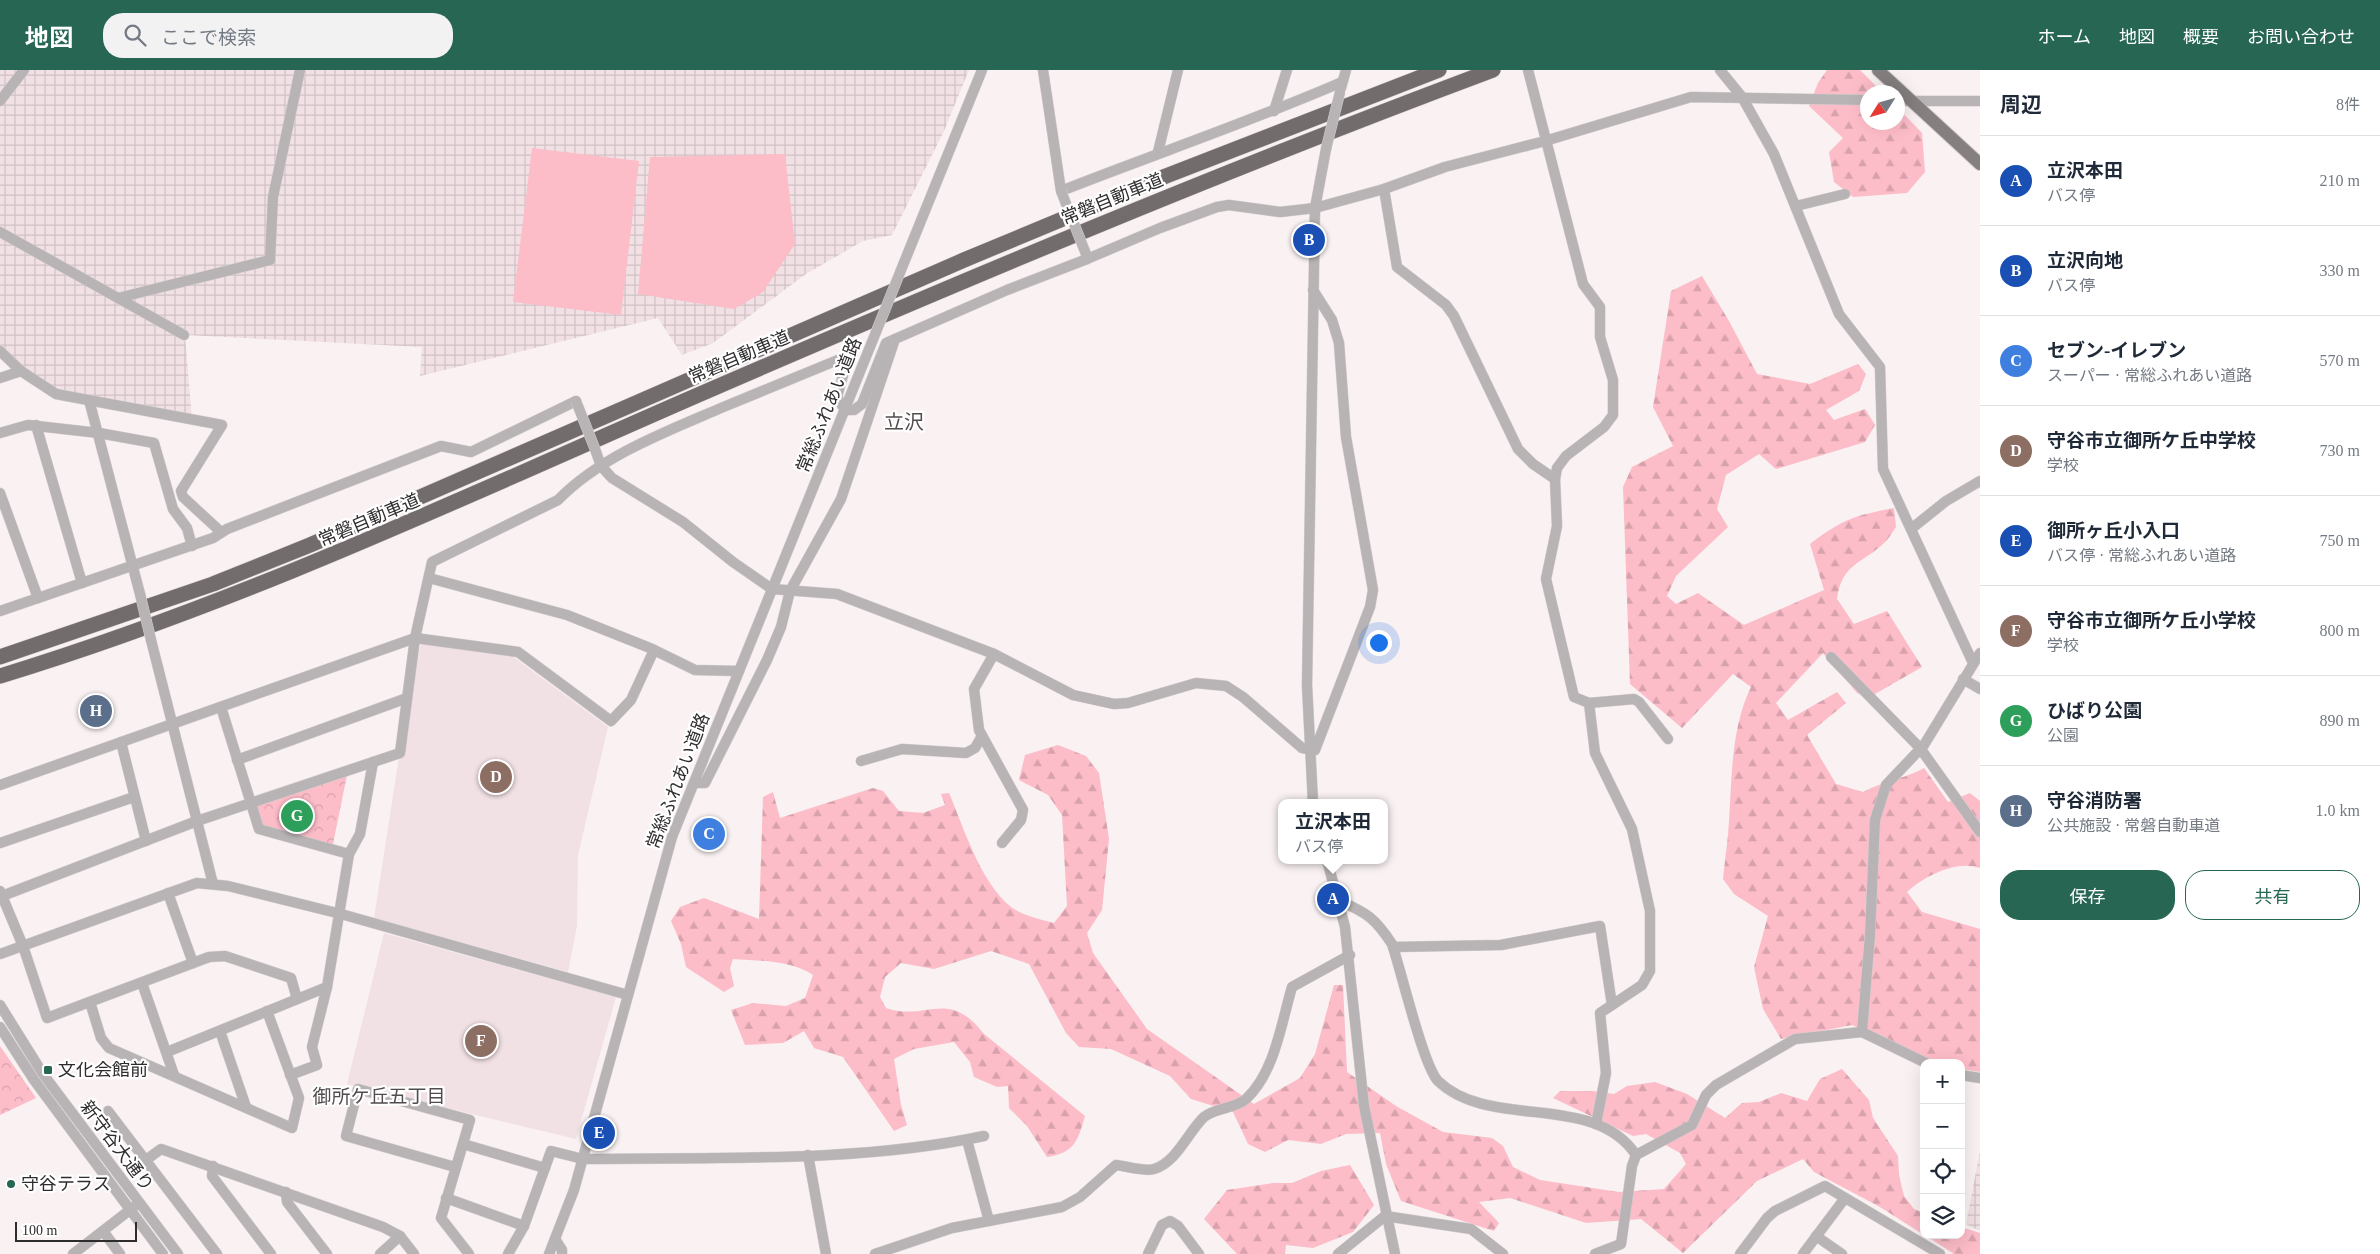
<!DOCTYPE html>
<html lang="ja">
<meta charset="utf-8">
<style>
body{margin:0;font-family:"Times New Roman","Noto Sans JP",serif;background:#f2f2f3;color:#1f2937}
.controls{position:absolute;right:15px;bottom:15px;display:grid;overflow:hidden;border-radius:10px;box-shadow:0 5px 20px #0002}
.controls button{width:45px;height:45px;display:grid;place-items:center;padding:0;border:0;border-bottom:1px solid #e0e1e3;background:#fff;color:#1f2937;font:25px sans-serif}
.compass{position:absolute;left:1860px;top:15px;width:45px;height:45px;border-radius:50%;background:#fff;box-shadow:0 5px 20px #0002;rotate:233deg}
.scale{position:absolute;left:15px;bottom:12px;width:122px;box-sizing:border-box;padding-left:5px;border:2px solid #2f2c2d;border-top:0;font-size:14px;line-height:18px;white-space:nowrap;color:#2f2c2d;-webkit-text-stroke:4px #fff;paint-order:stroke}
.you{position:absolute;left:1378px;top:572px;width:18px;height:18px;margin:-12px;border:4px solid #fff;border-radius:50%;background:#1a73e8;box-shadow:0 0 0 8px #1a73e833}
.badge{display:grid;place-items:center;width:32px;height:32px;border-radius:50%;background:#276653;color:#fff;font-size:16px;font-weight:700}
.pin{position:absolute;translate:-50% -50%;border:2px solid #fff;box-shadow:0 1px 5px #0006}
.popup{position:absolute;left:1278px;top:729px;width:110px;height:65px;box-sizing:border-box;display:grid;place-content:center;border-radius:10px;background:#fff;filter:drop-shadow(0 1px 4px #0005);font-size:16px;white-space:nowrap;color:#747a83}
.popup b{font-size:19px;color:#1f2937}
.popup::after{content:'';position:absolute;left:50%;top:100%;margin-left:-10px;border:10px solid transparent;border-top-color:#fff}
.list{margin:0;padding:0;list-style:none}
h2{display:flex;justify-content:space-between;align-items:center;height:65px;margin:0;padding:0 20px;font-size:21px}
h2 small{font-size:16px;font-weight:400;color:#747a83}
.list li{display:grid;grid-template-columns:32px 1fr auto;gap:15px;align-items:center;box-sizing:border-box;height:90px;padding:0 20px;border-top:1px solid #e0e1e3}
.list b{display:block;font-size:19px;white-space:nowrap}
.list p{margin:0;font-size:16px;white-space:nowrap;color:#747a83}
.list em{font-size:16px;font-style:normal;color:#747a83}
.actions{display:flex;gap:10px;padding:15px 20px}
.actions a{flex:1;padding:11px 0;border:1px solid #276653;border-radius:20px;text-align:center;font-size:18px;color:#276653}
.actions .main{background:#276653;color:#fff}
.icon{flex:none;width:28px;height:28px;fill:none;stroke:currentColor;stroke-width:2;stroke-linecap:round;stroke-linejoin:round}
.map{position:relative;flex:none;width:1980px;height:1184px;overflow:hidden}
header{display:flex;align-items:center;gap:30px;box-sizing:border-box;height:70px;padding:0 25px;background:#276653;color:#fff}
header strong{font-size:24px}
nav{display:flex;gap:28px;margin-inline-start:auto;font-size:18px}
.search{width:350px;height:45px;background:#f2f2f3;display:flex;align-items:center;gap:12px;box-sizing:border-box;padding:0 18px;border-radius:20px;color:#747a83;font-size:19px}
main{display:flex}
aside{flex:1;background:#fff}
.map>svg:first-child{display:block}
.built{fill:#f2e1e4}
.industrial{fill:url(#industrial-grid)}
.forest{fill:url(#forest-firs)}
.park{fill:url(#park-crowns)}
.pitch{fill:#fcbcc8}
.lines{fill:none;stroke-linecap:round;stroke-linejoin:round}
.minor-casing{stroke:#d5cecf;stroke-width:11}
.major-casing{stroke:#d5cecf;stroke-width:14}
.highway-casing{stroke:#d5cecf;stroke-width:16}
.minor{stroke:#b8b4b5;stroke-width:10}
.major{stroke:#857f80;stroke-width:12}
.highway{stroke:#736c6d;stroke-width:15}
.minor-bridge-casing{stroke:#d5cecf;stroke-width:11;stroke-linecap:butt}
.minor-bridge{stroke:#b8b4b5;stroke-width:10}
.poi-dot{fill:#276653;stroke:#fff;stroke-width:2}
.labels{text-anchor:middle;dominant-baseline:central;stroke-width:4.5;stroke-linejoin:round;paint-order:stroke}
.street-label{font-size:18px;fill:#2f2c2d;stroke:#fff}
.poi-label{font-size:18px;fill:#2f2c2d;stroke:#fff;text-anchor:start}
.neighbourhood-label{font-size:19px;fill:#524c4d;stroke:#fff}
.quarter-label{font-size:20px;fill:#524c4d;stroke:#fff}
</style>
<header>
<strong>地図</strong>
<div class="search"><svg class="icon" aria-label="search" viewBox="0 0 24 24"><circle cx="10" cy="10" r="6"/><path d="M15 15l6 6"/></svg>ここで検索</div>
<nav><a>ホーム</a><a>地図</a><a>概要</a><a>お問い合わせ</a></nav>
</header>
<main>
<div class="map">
<svg width="1980" height="1184" viewBox="0 0 1980 1184">
<defs>
<pattern id="industrial-grid" width="8" height="8" patternUnits="userSpaceOnUse" patternTransform="scale(1.25)"><rect width="8" height="8" fill="#f2e1e4"/><path d="M0 4h8M4 0v8" fill="none" stroke="#d0c1c4"/></pattern>
<pattern id="forest-firs" width="22" height="20" patternUnits="userSpaceOnUse" patternTransform="scale(1.25)"><rect width="22" height="20" fill="#fcbcc8"/><path d="M5 1l3.5 6h-7zM16 11l3.5 6h-7z" fill="#d8a2ac"/></pattern>
<pattern id="park-crowns" width="20" height="18" patternUnits="userSpaceOnUse" patternTransform="scale(1.25)"><rect width="20" height="18" fill="#fcbcc8"/><path d="M2 6a3 3 0 1 1 6 0M12 15a3 3 0 1 1 6 0" fill="none" stroke="#d8a2ac"/></pattern>
</defs>
<rect width="100%" height="100%" fill="#f9f1f2"/>
<g class="built">
<polygon points="421,572 511,585 608,657 578,785 577,856 568,902 374,848 401,674"/>
<polygon points="384,863 616,927 576,1069 347,1014"/>
</g>
<g class="industrial">
<polygon points="0,0 969,0 944,61 892,165 863,171 806,204 713,273 682,285 658,248 420,306 422,277 185,265 192,349 63,325 0,282"/>
<polygon points="1980,1081 1980,1161 1966,1154"/>
</g>
<g class="forest">
<polygon points="1827,0 1860,0 1882,22 1868,22 1868,52 1898,52 1898,38 1922,63 1925,102 1907,123 1853,127 1834,112 1829,82 1843,68 1809,36 1818,13"/>
<path d="M1702 206 1729 251 1757 304 1810 314 1858 294 1866 304 1859 321 1826 340 1834 350 1865 339 1875 355 1865 372 1776 399 1759 384 1726 405 1717 439 1728 457 1676 506 1667 526 1676 534 1698 523 1744 555 1824 520 1810 474C1843 449 1853 446 1894 438L1896 457C1892 462 1889 469 1884 473 1862 494 1842 493 1837 529L1854 554 1887 541 1922 597 1868 628 1857 623 1823 583 1776 633 1788 650 1837 622 1846 633 1807 665 1836 714 1863 722C1883 711 1905 709 1924 698L1948 732 1970 723 1980 731V798C1956 790 1925 806 1907 822L1922 842 1980 859V1002L1961 999V993H1939L1852 955 1781 969 1763 939 1754 897 1768 846 1734 824 1723 809C1725 789 1728 770 1729 751 1732 706 1731 658 1751 617L1733 604 1682 658 1630 614 1623 417 1632 397 1673 376 1653 337 1671 221Z"/>
<path d="M1058 675 1086 686 1099 703 1109 769 1102 840 1087 863 1093 883 1147 959 1254 1034 1300 1008 1315 984 1334 915H1343L1347 1002 1396 1036 1443 1062 1492 1068 1503 1076 1513 1097 1540 1110 1619 1122 1664 1119 1686 1094 1680 1083 1646 1064 1633 1066 1553 1028 1560 1021H1593L1614 1024 1627 1016 1655 1012 1687 1024 1725 1048 1742 1033 1759 1032 1781 1023 1807 1031 1820 1009 1842 999 1869 1030 1873 1048 1898 1086 1899 1105 1904 1126 1914 1139 1924 1143V1165L1880 1137 1814 1102 1803 1089 1757 1111 1683 1183 1641 1149 1586 1153 1510 1128 1479 1132 1499 1153 1494 1161 1401 1131 1386 1094 1380 1063 1346 1064 1321 1074 1288 1070 1265 1082 1248 1074 1233 1042 1191 1029 1170 1006 1111 979 1079 977 1066 963 1029 894 991 881 934 899 901 893 885 907 880 927 886 938C926 952 948 917 984 964L1085 1046C1078 1070 1075 1083 1047 1087L1027 1056 1009 1038 1008 1016 997 1017 974 1007 970 992 954 972 914 979 894 989 901 1035 907 1055 894 1061 843 987 814 978 804 961 783 973 745 975 731 940 753 933 786 936 805 928 813 905C790 890 761 891 733 889L730 898 734 916 724 922 686 897 681 874 671 851 680 837 704 828 759 849 763 727 773 722 780 748 873 718 883 721 899 741 923 743 945 735 941 724 949 723C964 758 980 812 1011 837 1023 846 1040 849 1054 853L1067 836 1062 745 1048 725 1019 710 1025 685Z"/>
<polygon points="1350,1095 1374,1135 1353,1162 1313,1178 1286,1175 1285,1184 1237,1184 1204,1149 1227,1120 1273,1113 1292,1113 1321,1101"/>
<polygon points="1961,1157 1980,1163 1980,1184 1954,1184 1925,1165 1961,1165"/>
</g>
<g class="park">
<polygon points="348,700 332,779 259,759 251,733"/>
<polygon points="0,976 36,1028 0,1045"/>
</g>
<g class="pitch">
<polygon points="532,78 639,91 621,245 513,232"/>
<polygon points="785,84 795,174 763,222 734,239 638,224 650,87"/>
</g>
<g class="lines">
<g class="minor-casing">
<g id="minor">
<path d="M1043 0 1061 121C1155 84 1250 52 1342 12"/>
<polyline points="1528,0 1583,214 1600,237 1600,267 1613,310 1613,345 1604,357 1566,386 1557,398 1555,409"/>
<polyline points="1720,0 1742,27 1774,84 1839,244 1880,297 1883,399 1973,593"/>
<polyline points="1341,18 1346,0"/>
<polyline points="0,31 24,0"/>
<polyline points="1898,31 1980,31"/>
<polyline points="1274,41 1287,0"/>
<polyline points="1158,82 1178,0"/>
<polyline points="1384,119 1397,197 1446,235 1454,246 1518,379 1533,394 1555,409 1557,456 1546,509 1574,627 1589,633 1634,629 1639,632 1668,669"/>
<polyline points="1796,136 1845,124"/>
<polyline points="0,162 184,265"/>
<polyline points="1086,184 1087,189 1160,158 1217,137 1229,135 1280,142 1315,138 1384,119 1445,97 1545,71 1691,27 1868,30"/>
<polyline points="901,200 982,0"/>
<polyline points="118,228 270,190 273,127 300,0"/>
<polyline points="0,281 21,301 56,324 222,355 181,421 183,427 221,462"/>
<polyline points="0,308 21,301"/>
<polyline points="89,330 140,524"/>
<polyline points="36,355 82,513"/>
<polyline points="0,363 28,355 99,363 154,373 173,439 187,458 192,476"/>
<polyline points="595,379 601,396 612,408 683,452 733,492 772,519 837,524 994,584 1073,625 1114,634 1128,633 1196,613 1226,616 1243,627 1302,678 1315,680 1370,537 1373,520 1346,367 1339,273 1332,250 1313,220"/>
<polyline points="0,423 38,528"/>
<polyline points="1911,459 1946,431 1980,411"/>
<polyline points="429,508 567,545 650,578 695,600 739,601"/>
<polyline points="0,541 213,468 227,459 441,376 471,382 576,331"/>
<polyline points="151,570 213,814"/>
<polyline points="994,584 974,619 979,660 1023,740 1021,750 1002,773"/>
<polyline points="1831,587 1920,678 1980,762"/>
<polyline points="1963,609 1980,619"/>
<polyline points="1589,633 1595,683 1632,759 1650,841 1650,901 1642,915 1600,943 1606,1003 1596,1054"/>
<polyline points="221,637 259,759 349,784"/>
<polyline points="121,672 146,771"/>
<polyline points="237,690 407,628"/>
<polyline points="861,691 902,679 966,683 975,678 982,666"/>
<polyline points="694,713 705,713 767,590 781,557 790,521 841,429 895,269 1007,220 1087,189"/>
<polyline points="0,715 415,568 518,582 611,651 631,630 654,580"/>
<polyline points="1313,733 1307,615 1315,138 1326,79"/>
<polyline points="0,773 134,727"/>
<polyline points="1327,790 1345,857 1364,1036 1395,1184"/>
<polyline points="0,821 23,876 47,948 209,887 225,886 291,908 297,929"/>
<polyline points="168,823 193,893"/>
<path d="M2 826 197 751 400 683 415 568 432 492 558 430C601 386 665 362 721 338 762 321 803 304 845 287L847 291 837 327 845 340H854L862 334 886 273 895 269"/>
<path d="M1340 831C1367 843 1375 848 1392 874 1401 900 1423 995 1438 1011 1490 1061 1594 1021 1636 1085"/>
<polyline points="1393,877 1501,875 1600,856 1612,935"/>
<polyline points="0,884 197,813 228,816 341,844 628,925"/>
<polyline points="142,913 174,1005"/>
<polyline points="90,932 101,968 109,978 292,1058 299,1028 267,941"/>
<polyline points="0,935 43,1004 178,1184"/>
<polyline points="0,957 34,1010 163,1184"/>
<polyline points="220,961 246,1037"/>
<polyline points="1862,962 1870,865 1875,750 1886,715 1924,675 1980,583"/>
<polyline points="167,982 327,917"/>
<polyline points="290,1005 317,995 312,977 327,917 349,784 360,764 373,692"/>
<polyline points="1961,1005 1980,1008"/>
<polyline points="108,1041 217,1184"/>
<polyline points="967,1070 989,1151"/>
<polyline points="463,1074 545,1098"/>
<polyline points="808,1085 826,1184"/>
<polyline points="146,1090 161,1079 383,1157 400,1166 414,1184"/>
<polyline points="213,1096 212,1106 271,1184"/>
<polyline points="455,1097 346,1066 358,1019 470,1050 441,1148 469,1184"/>
<polyline points="286,1122 287,1132 327,1184"/>
<polyline points="446,1128 524,1156"/>
<polyline points="103,1161 120,1184"/>
<polyline points="1816,1166 1842,1184"/>
<polyline points="555,1169 562,1180 562,1184"/>
<polyline points="73,1184 135,1136"/>
<polyline points="380,1184 400,1166"/>
<path d="M508 1184 524 1156 551 1081 583 1089C713 1087 857 1093 984 1066"/>
<polyline points="549,1184 574,1120 672,767 876,262"/>
<path d="M875 1184 952 1158 1062 1137 1080 1127 1116 1095C1126 1096 1144 1102 1154 1099 1177 1092 1188 1062 1204 1047 1216 1037 1235 1039 1246 1029 1275 1002 1281 954 1292 917L1350 885"/>
<polyline points="1148,1184 1162,1155 1170,1151 1178,1156 1199,1184"/>
<polyline points="1338,1184 1385,1146 1471,1159 1503,1184"/>
<polyline points="1595,1184 1621,1174 1632,1096 1636,1085 1692,1055 1706,1025 1716,1015 1795,969 1862,962 1926,993"/>
<polyline points="1740,1184 1767,1148 1775,1141 1825,1116 1940,1184"/>
<polyline points="1803,1184 1845,1128"/>
</g>
</g>
<g class="major-casing">
<polyline id="major" points="1878,0 1980,94"/>
</g>
<g class="highway-casing">
<g id="highway">
<polyline points="0,587 213,514 310,475 964,190 1166,106 1439,0"/>
<path d="M0 606C243 532 466 426 698 325 961 211 1225 100 1493 0"/>
</g>
</g>
<use href="#minor" class="minor"/>
<use href="#major" class="major"/>
<use href="#highway" class="highway"/>
<g class="minor-bridge-casing">
<g id="minor-bridge">
<polyline points="1326,79 1340,22"/>
<polyline points="1061,121 1086,184"/>
<polyline points="876,262 901,200"/>
<polyline points="576,331 595,379"/>
<polyline points="140,524 151,570"/>
</g>
</g>
<use href="#minor-bridge" class="minor-bridge"/>
</g>
<g class="poi-dot">
<rect x="43" y="995" width="10" height="10" rx="2.5"/>
<circle cx="11" cy="1114" r="5"/>
</g>
<g class="labels">
<g class="street-label">
<text transform="translate(1112 129) rotate(-22)">常磐自動車道</text>
<text transform="translate(739 287) rotate(-23)">常磐自動車道</text>
<text transform="translate(829 335) rotate(-68)">常総ふれあい道路</text>
<text transform="translate(369 450) rotate(-23)">常磐自動車道</text>
<text transform="translate(678 711) rotate(-69)">常総ふれあい道路</text>
<text transform="translate(117 1076) rotate(53)">新守谷大通り</text>
</g>
<g class="poi-label">
<text x="58" y="1000">文化会館前</text>
<text x="21" y="1114">守谷テラス</text>
</g>
<g class="neighbourhood-label">
<text x="379" y="1026">御所ケ丘五丁目</text>
</g>
<g class="quarter-label">
<text x="904" y="352">立沢</text>
</g>
</g>
</svg>
<div class="controls">
<button>+</button>
<button>−</button>
<button><svg class="icon" aria-label="locate" viewBox="0 0 24 24"><circle cx="12" cy="12" r="6"/><path d="M12 2v4M12 18v4M2 12h4M18 12h4"/></svg></button>
<button><svg class="icon" aria-label="layers" viewBox="0 0 24 24"><path d="M12 4l9 5-9 5-9-5zM3 14l9 5 9-5"/></svg></button>
</div>
<svg class="compass" viewBox="-18 -18 36 36"><path d="M0-13l5 13h-10z" fill="#e53935"/><path d="M0 13l5-13h-10z" fill="#747a83"/></svg>
<div class="scale">100 m</div>
<div class="you"></div>
<div class="pin badge" style="left:1333px;top:829px;background:#1a4fb4">A</div>
<div class="popup"><b>立沢本田</b>バス停</div>
<div class="pin badge" style="left:1309px;top:170px;background:#1a4fb4">B</div>
<div class="pin badge" style="left:709px;top:764px;background:#3f7fe0">C</div>
<div class="pin badge" style="left:496px;top:707px;background:#8d6e63">D</div>
<div class="pin badge" style="left:599px;top:1063px;background:#1a4fb4">E</div>
<div class="pin badge" style="left:481px;top:971px;background:#8d6e63">F</div>
<div class="pin badge" style="left:297px;top:746px;background:#2e9e5b">G</div>
<div class="pin badge" style="left:96px;top:641px;background:#5c6f8a">H</div>
</div>
<aside>
<h2>周辺<small>8件</small></h2>
<ul class="list">
<li><span class="badge" style="background:#1a4fb4">A</span><div><b>立沢本田</b><p>バス停</p></div><em>210 m</em></li>
<li><span class="badge" style="background:#1a4fb4">B</span><div><b>立沢向地</b><p>バス停</p></div><em>330 m</em></li>
<li><span class="badge" style="background:#3f7fe0">C</span><div><b>セブン-イレブン</b><p>スーパー · 常総ふれあい道路</p></div><em>570 m</em></li>
<li><span class="badge" style="background:#8d6e63">D</span><div><b>守谷市立御所ケ丘中学校</b><p>学校</p></div><em>730 m</em></li>
<li><span class="badge" style="background:#1a4fb4">E</span><div><b>御所ヶ丘小入口</b><p>バス停 · 常総ふれあい道路</p></div><em>750 m</em></li>
<li><span class="badge" style="background:#8d6e63">F</span><div><b>守谷市立御所ケ丘小学校</b><p>学校</p></div><em>800 m</em></li>
<li><span class="badge" style="background:#2e9e5b">G</span><div><b>ひばり公園</b><p>公園</p></div><em>890 m</em></li>
<li><span class="badge" style="background:#5c6f8a">H</span><div><b>守谷消防署</b><p>公共施設 · 常磐自動車道</p></div><em>1.0 km</em></li>
</ul>
<div class="actions"><a class="main">保存</a><a>共有</a></div>
</aside>
</main>
